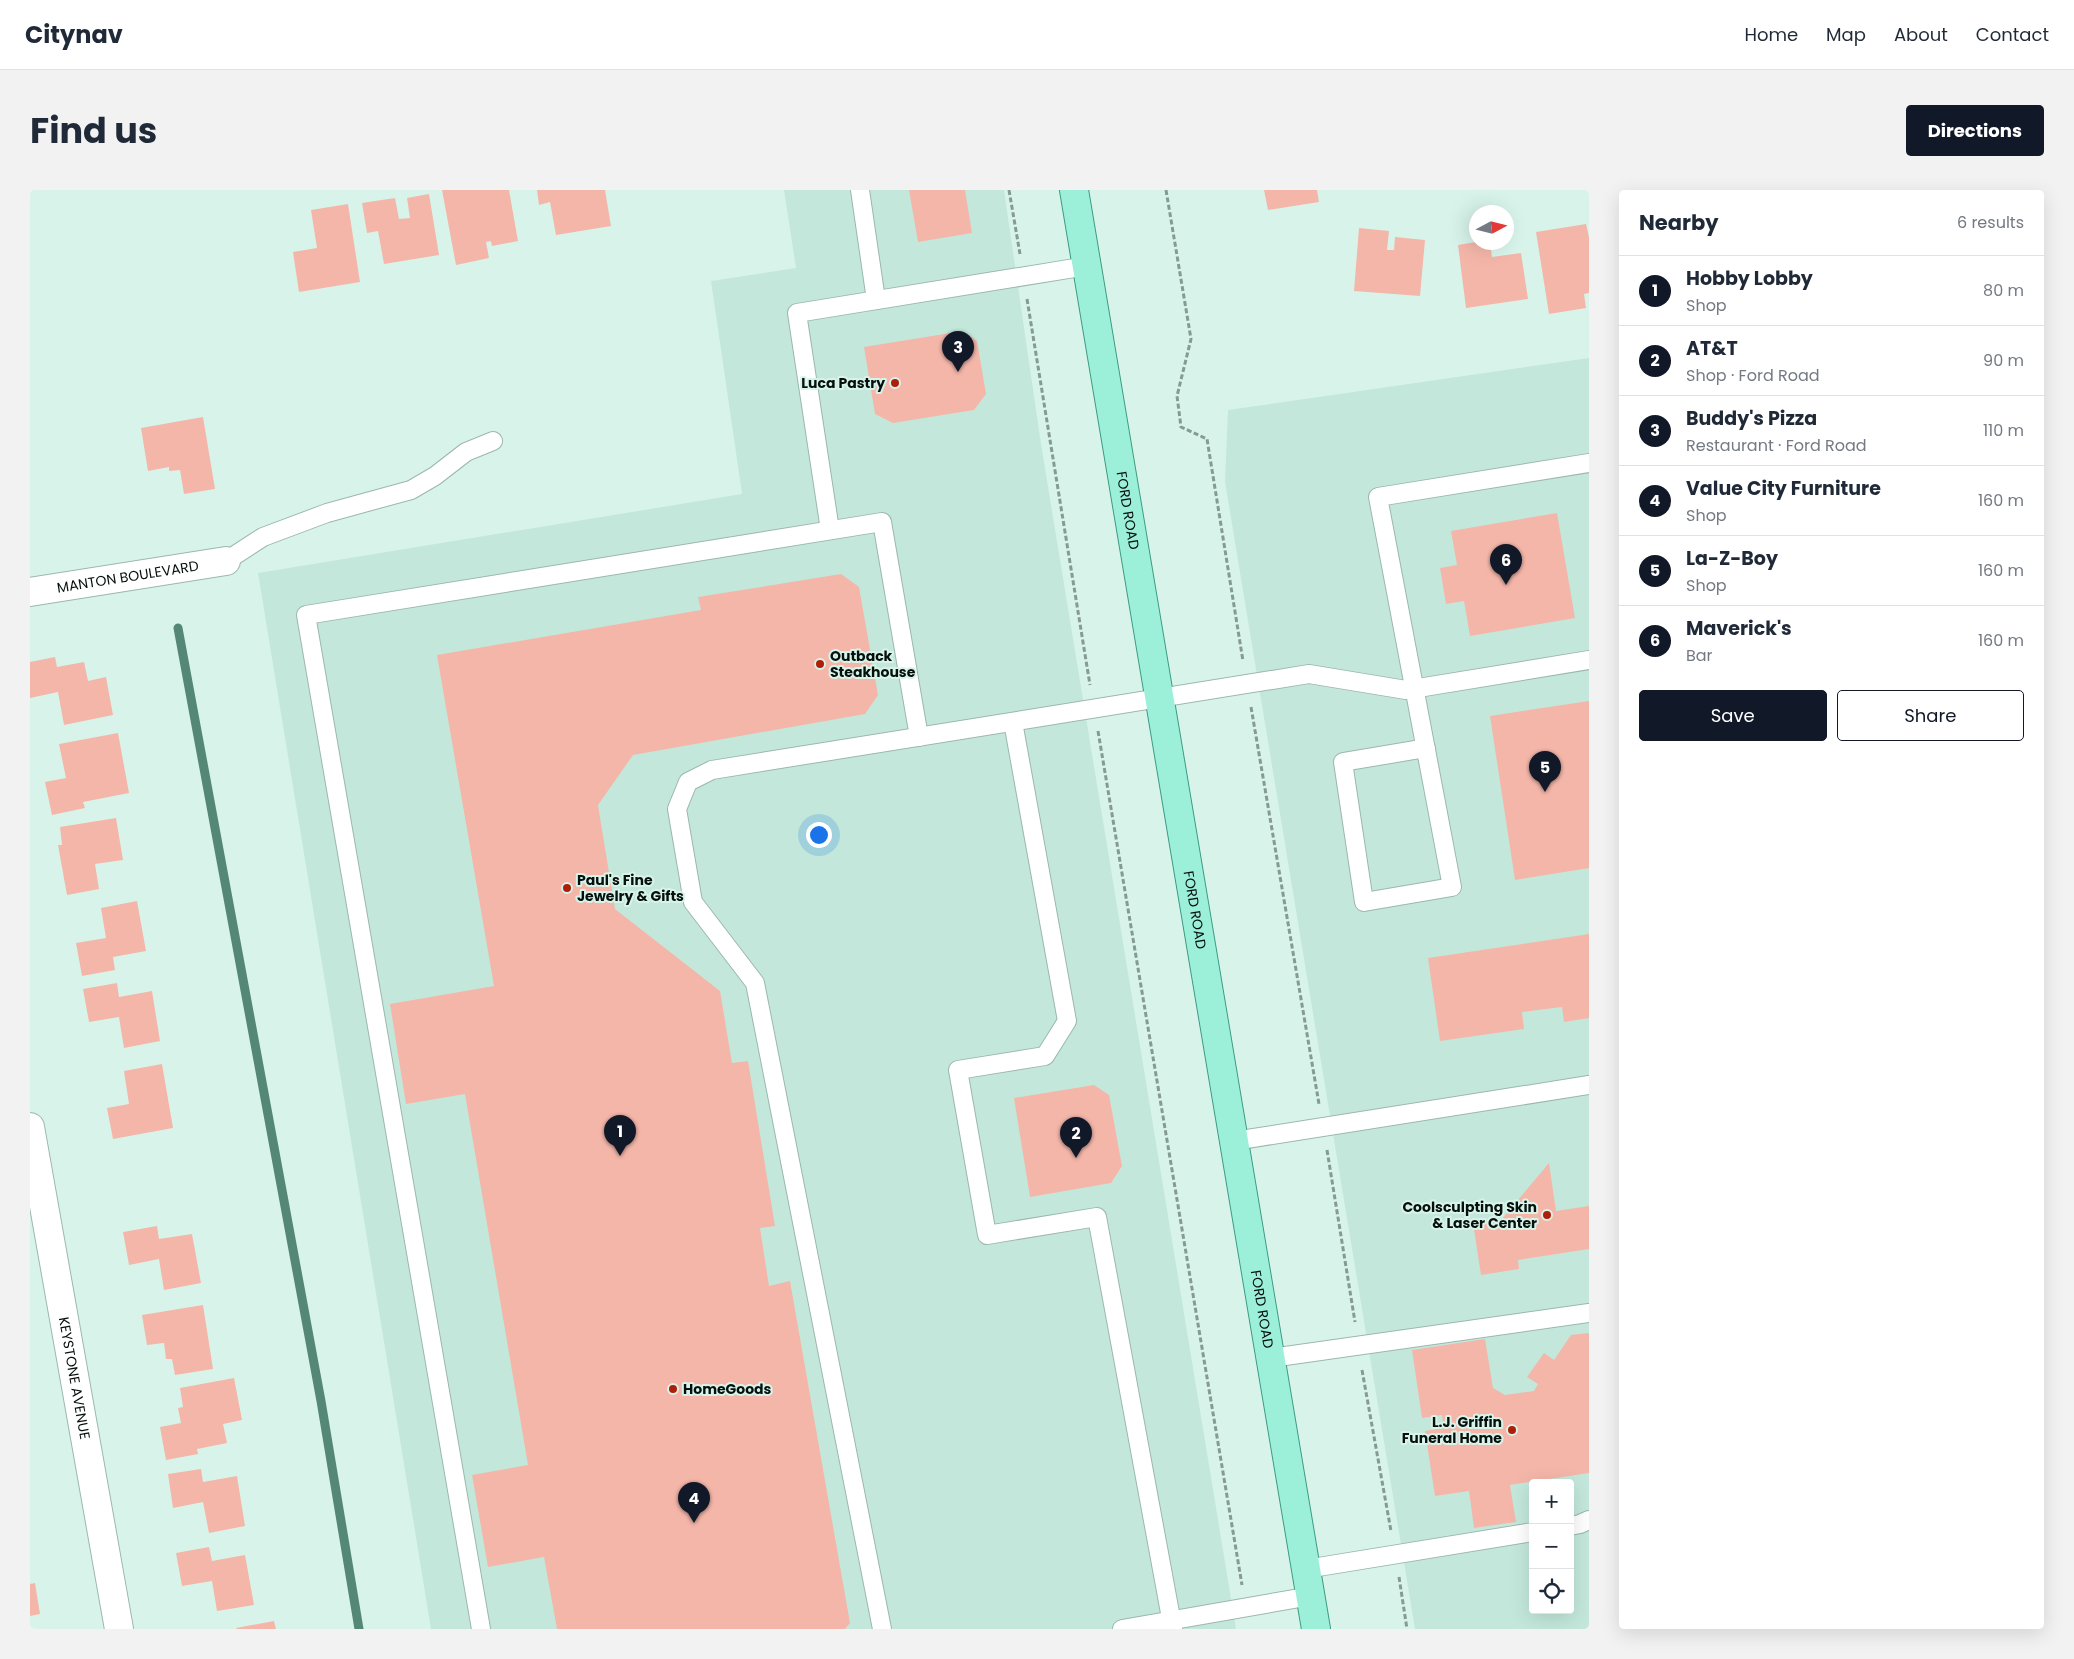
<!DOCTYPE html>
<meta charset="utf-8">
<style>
body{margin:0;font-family:Poppins,sans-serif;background:#f2f2f3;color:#1f2937}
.controls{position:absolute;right:15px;bottom:15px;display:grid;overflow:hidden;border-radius:5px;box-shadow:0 5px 20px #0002}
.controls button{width:45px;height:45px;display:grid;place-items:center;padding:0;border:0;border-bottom:1px solid #e0e1e3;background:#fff;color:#1f2937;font:25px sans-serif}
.compass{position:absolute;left:1439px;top:15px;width:45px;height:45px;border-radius:50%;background:#fff;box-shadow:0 5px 20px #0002;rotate:83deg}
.you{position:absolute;left:788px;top:644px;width:18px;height:18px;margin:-12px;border:4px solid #fff;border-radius:50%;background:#1a73e8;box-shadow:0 0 0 8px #1a73e833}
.badge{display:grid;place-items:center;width:32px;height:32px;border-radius:50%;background:#111827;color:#fff;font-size:16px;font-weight:700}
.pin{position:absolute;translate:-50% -41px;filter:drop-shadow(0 1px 2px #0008)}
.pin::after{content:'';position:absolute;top:26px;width:18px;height:15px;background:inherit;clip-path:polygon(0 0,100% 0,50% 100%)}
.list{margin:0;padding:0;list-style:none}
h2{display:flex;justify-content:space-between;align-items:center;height:65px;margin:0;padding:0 20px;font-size:21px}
h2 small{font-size:16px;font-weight:400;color:#747a83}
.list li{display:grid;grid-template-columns:32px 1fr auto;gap:15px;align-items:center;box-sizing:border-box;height:70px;padding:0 20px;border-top:1px solid #e0e1e3}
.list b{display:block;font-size:19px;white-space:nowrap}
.list p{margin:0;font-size:16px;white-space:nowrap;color:#747a83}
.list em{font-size:16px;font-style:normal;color:#747a83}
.actions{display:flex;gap:10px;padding:15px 20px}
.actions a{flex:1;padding:11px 0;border:1px solid #111827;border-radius:5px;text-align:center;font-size:18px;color:#111827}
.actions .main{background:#111827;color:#fff}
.icon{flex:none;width:28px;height:28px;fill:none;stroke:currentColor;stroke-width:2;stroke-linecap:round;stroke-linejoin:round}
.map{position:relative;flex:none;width:1559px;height:1439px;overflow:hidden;border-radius:5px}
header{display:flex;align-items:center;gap:30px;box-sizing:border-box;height:70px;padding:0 25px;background:#fff;border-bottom:1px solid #e0e1e3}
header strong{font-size:24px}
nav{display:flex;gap:28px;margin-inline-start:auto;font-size:18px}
.intro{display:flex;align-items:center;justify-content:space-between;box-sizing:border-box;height:120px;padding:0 30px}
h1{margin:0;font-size:35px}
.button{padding:12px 22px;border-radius:5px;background:#111827;color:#fff;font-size:18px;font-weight:700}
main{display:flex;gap:30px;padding:0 30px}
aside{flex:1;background:#fff;border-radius:5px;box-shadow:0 5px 20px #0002}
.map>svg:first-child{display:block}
.built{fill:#c3e8db;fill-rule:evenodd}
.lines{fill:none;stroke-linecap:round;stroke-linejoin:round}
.stream{stroke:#558777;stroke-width:9}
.building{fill:#f4b6a9}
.lane-casing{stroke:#9cb7ad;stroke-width:20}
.street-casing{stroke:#9cb7ad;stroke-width:30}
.primary-casing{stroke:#3d9b81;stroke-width:30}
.path{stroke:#859a93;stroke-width:3;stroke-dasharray:5 2.5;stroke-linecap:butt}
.lane{stroke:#fff;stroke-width:18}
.street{stroke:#fff;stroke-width:28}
.primary{stroke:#9cf0d9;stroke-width:28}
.poi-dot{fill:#ad1f09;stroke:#d8f4ea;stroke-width:2}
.labels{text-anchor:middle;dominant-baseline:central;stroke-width:4;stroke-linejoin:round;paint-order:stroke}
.poi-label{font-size:14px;font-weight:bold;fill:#06100d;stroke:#d8f4ea;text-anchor:end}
.street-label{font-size:14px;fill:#06100d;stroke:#d8f4ea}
</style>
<header>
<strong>Citynav</strong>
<nav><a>Home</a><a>Map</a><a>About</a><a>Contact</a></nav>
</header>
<div class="intro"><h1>Find us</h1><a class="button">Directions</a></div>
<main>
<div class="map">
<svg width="1559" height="1439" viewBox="0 0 1559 1439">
<rect width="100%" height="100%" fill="#d8f4ea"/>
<g class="built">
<polygon points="754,0 974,0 1011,254 1206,1439 401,1439 228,383 712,304 681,91 766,78"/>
<path d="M1559 168V1439H1385L1195 292 1198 220ZM1503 1293H1540V1420H1503Z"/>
</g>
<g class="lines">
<polyline class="stream" points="148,438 291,1211 329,1439"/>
</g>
<g class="building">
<polygon points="412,0 479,0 488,51 462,56 461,51 456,52 459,68 426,75"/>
<polygon points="507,0 575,0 581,36 526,45 520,12 509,15"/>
<polygon points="879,0 935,0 942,43 888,52"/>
<polygon points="1234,0 1287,0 1289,12 1238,20"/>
<polygon points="399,4 409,65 354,74 348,41 337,43 332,13 365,8 369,29 380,28 377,8"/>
<polygon points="318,14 330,92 269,102 263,62 287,58 281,20"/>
<polygon points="1556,34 1559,47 1559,103 1554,104 1556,118 1519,124 1506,42"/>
<polygon points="1329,38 1359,41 1357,60 1364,60 1365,47 1395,50 1390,106 1324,101"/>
<polygon points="1446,52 1460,52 1462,67 1491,63 1498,109 1436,118 1428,55"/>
<polygon points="933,141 947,151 956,204 944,220 863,233 845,224 834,157"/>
<polygon points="173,227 185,299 154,304 150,280 139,281 139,277 118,281 111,238"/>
<polygon points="1527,323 1545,428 1440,446 1434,411 1416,414 1410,378 1427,375 1421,341"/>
<polygon points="811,384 829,397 848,505 835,524 603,565 568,615 585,719 690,801 702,873 718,871 745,1036 730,1038 739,1096 760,1091 820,1433 815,1439 527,1439 514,1367 458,1377 442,1285 498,1275 435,904 376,914 360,814 464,796 407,465 671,420 668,407"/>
<polygon points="25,467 27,477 54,472 58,491 76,487 83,525 34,535 28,502 0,508 0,472"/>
<polygon points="1559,511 1559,678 1485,690 1460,526"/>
<polygon points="88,543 99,603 53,612 55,618 22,625 15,592 36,588 29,554"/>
<polygon points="86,628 93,670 65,674 69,699 37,705 28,655 32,655 30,637"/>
<polygon points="107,711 116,761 83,767 85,780 52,786 46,753 76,748 71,718"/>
<polygon points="1559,744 1559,828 1534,832 1532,817 1492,822 1494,839 1410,851 1398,768"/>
<polygon points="87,793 89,807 122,801 130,851 94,858 89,827 59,832 53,799"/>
<polygon points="132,874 143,938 83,949 77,918 99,914 94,881"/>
<polygon points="1064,895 1079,905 1092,976 1081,993 1000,1007 984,908"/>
<polygon points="1519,973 1526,1021 1559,1016 1559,1059 1488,1070 1489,1079 1451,1085 1443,1033 1472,1029"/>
<polygon points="127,1036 129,1049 162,1044 171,1093 134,1100 129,1069 99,1075 93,1042"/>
<polygon points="173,1115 183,1179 145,1185 142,1169 136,1169 134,1153 117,1155 112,1125"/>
<polygon points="1559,1143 1559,1283 1480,1295 1486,1332 1444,1338 1439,1301 1405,1306 1395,1241 1414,1238 1412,1225 1392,1228 1382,1160 1455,1149 1463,1198 1475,1205 1504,1201 1508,1194 1497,1187 1514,1163 1524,1170 1541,1145"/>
<polygon points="204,1188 212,1230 193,1234 197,1253 167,1259 168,1264 136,1270 130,1237 151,1233 148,1218 153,1217 150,1198"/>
<polygon points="171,1279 173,1292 207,1286 215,1336 179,1343 173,1312 143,1318 138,1284"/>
<polygon points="179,1357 182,1371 215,1365 224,1415 187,1421 182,1391 152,1396 146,1363"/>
<polygon points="5,1393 10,1424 0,1426 0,1394"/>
<polygon points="244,1431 246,1439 207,1439 206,1438"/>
</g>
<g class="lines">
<g class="lane-casing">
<g id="lane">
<polyline points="830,0 846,110"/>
<polyline points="800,340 767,123 1057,76"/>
<polyline points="196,371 233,347 297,323 381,300 405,286 436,262 463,251"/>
<polyline points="983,532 1037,831 1015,866 928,880 957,1045 1067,1027 1143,1439"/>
<polyline points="1396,558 1313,572 1334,712 1422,697 1348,307 1559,273"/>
<polyline points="1204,951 1559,895"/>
<polyline points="1241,1168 1559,1123"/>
<polyline points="1540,1336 1550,1334 1559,1330"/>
<polyline points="1276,1379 1503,1342"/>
<polyline points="451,1439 276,425 852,332 889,547"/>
<polyline points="852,1439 725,793 663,712 647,619 658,592 682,580 1279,484 1376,500 1559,470"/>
<polyline points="1092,1439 1281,1406"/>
</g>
</g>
<g class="street-casing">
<g id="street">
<path id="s1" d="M0 402 196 371"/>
<path id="s2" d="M0 937 89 1439"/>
</g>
</g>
<g class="primary-casing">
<g id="primary">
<path id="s3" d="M1044 0 1286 1439"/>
</g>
</g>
<g class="path">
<polyline points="979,0 990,64"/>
<polyline points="1136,0 1161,149 1147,206 1151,237 1177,249 1213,471"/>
<polyline points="997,109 1060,495"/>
<polyline points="1221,517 1289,914"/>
<polyline points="1068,541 1212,1395"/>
<polyline points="1297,960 1325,1132"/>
<polyline points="1332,1180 1361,1341"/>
<polyline points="1369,1387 1377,1439"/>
</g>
<use href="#lane" class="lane"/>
<use href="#street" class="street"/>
<use href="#primary" class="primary"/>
</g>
<g class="poi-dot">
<circle cx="865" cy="193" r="5"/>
<circle cx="790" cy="474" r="5"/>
<circle cx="537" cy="698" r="5"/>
<circle cx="1517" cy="1025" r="5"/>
<circle cx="643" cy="1199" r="5"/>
<circle cx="1482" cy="1240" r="5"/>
</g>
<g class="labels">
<g class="poi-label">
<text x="855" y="193">Luca Pastry</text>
<text x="800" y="466" text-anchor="start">Outback<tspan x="800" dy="16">Steakhouse</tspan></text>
<text x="547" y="690" text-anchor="start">Paul's Fine<tspan x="547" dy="16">Jewelry &amp; Gifts</tspan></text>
<text x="1507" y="1017">Coolsculpting Skin<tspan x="1507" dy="16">&amp; Laser Center</tspan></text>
<text x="653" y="1199" text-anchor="start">HomeGoods</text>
<text x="1472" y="1232">L.J. Griffin<tspan x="1472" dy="16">Funeral Home</tspan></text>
</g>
<g class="street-label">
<text stroke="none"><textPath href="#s3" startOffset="325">FORD ROAD</textPath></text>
<text stroke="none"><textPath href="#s1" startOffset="99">MANTON BOULEVARD</textPath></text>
<text stroke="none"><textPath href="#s3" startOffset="730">FORD ROAD</textPath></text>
<text stroke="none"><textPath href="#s3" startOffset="1135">FORD ROAD</textPath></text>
<text stroke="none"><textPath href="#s2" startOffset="255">KEYSTONE AVENUE</textPath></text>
</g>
</g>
</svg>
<div class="controls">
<button>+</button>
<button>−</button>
<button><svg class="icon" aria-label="locate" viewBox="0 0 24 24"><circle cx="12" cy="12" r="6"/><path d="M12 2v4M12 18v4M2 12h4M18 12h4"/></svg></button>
</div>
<svg class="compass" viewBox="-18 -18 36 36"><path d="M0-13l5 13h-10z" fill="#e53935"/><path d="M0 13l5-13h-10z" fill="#747a83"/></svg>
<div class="you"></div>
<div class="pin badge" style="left:590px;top:966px">1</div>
<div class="pin badge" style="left:1046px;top:968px">2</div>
<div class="pin badge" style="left:928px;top:182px">3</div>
<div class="pin badge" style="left:664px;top:1333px">4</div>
<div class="pin badge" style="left:1515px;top:602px">5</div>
<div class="pin badge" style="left:1476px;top:395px">6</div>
</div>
<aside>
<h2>Nearby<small>6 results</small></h2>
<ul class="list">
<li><span class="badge">1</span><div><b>Hobby Lobby</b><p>Shop</p></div><em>80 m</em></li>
<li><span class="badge">2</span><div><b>AT&amp;T</b><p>Shop · Ford Road</p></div><em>90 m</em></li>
<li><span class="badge">3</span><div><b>Buddy's Pizza</b><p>Restaurant · Ford Road</p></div><em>110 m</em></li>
<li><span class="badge">4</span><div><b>Value City Furniture</b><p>Shop</p></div><em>160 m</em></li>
<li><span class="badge">5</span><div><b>La-Z-Boy</b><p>Shop</p></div><em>160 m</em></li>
<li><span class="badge">6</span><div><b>Maverick's</b><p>Bar</p></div><em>160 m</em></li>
</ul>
<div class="actions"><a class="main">Save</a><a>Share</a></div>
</aside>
</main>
